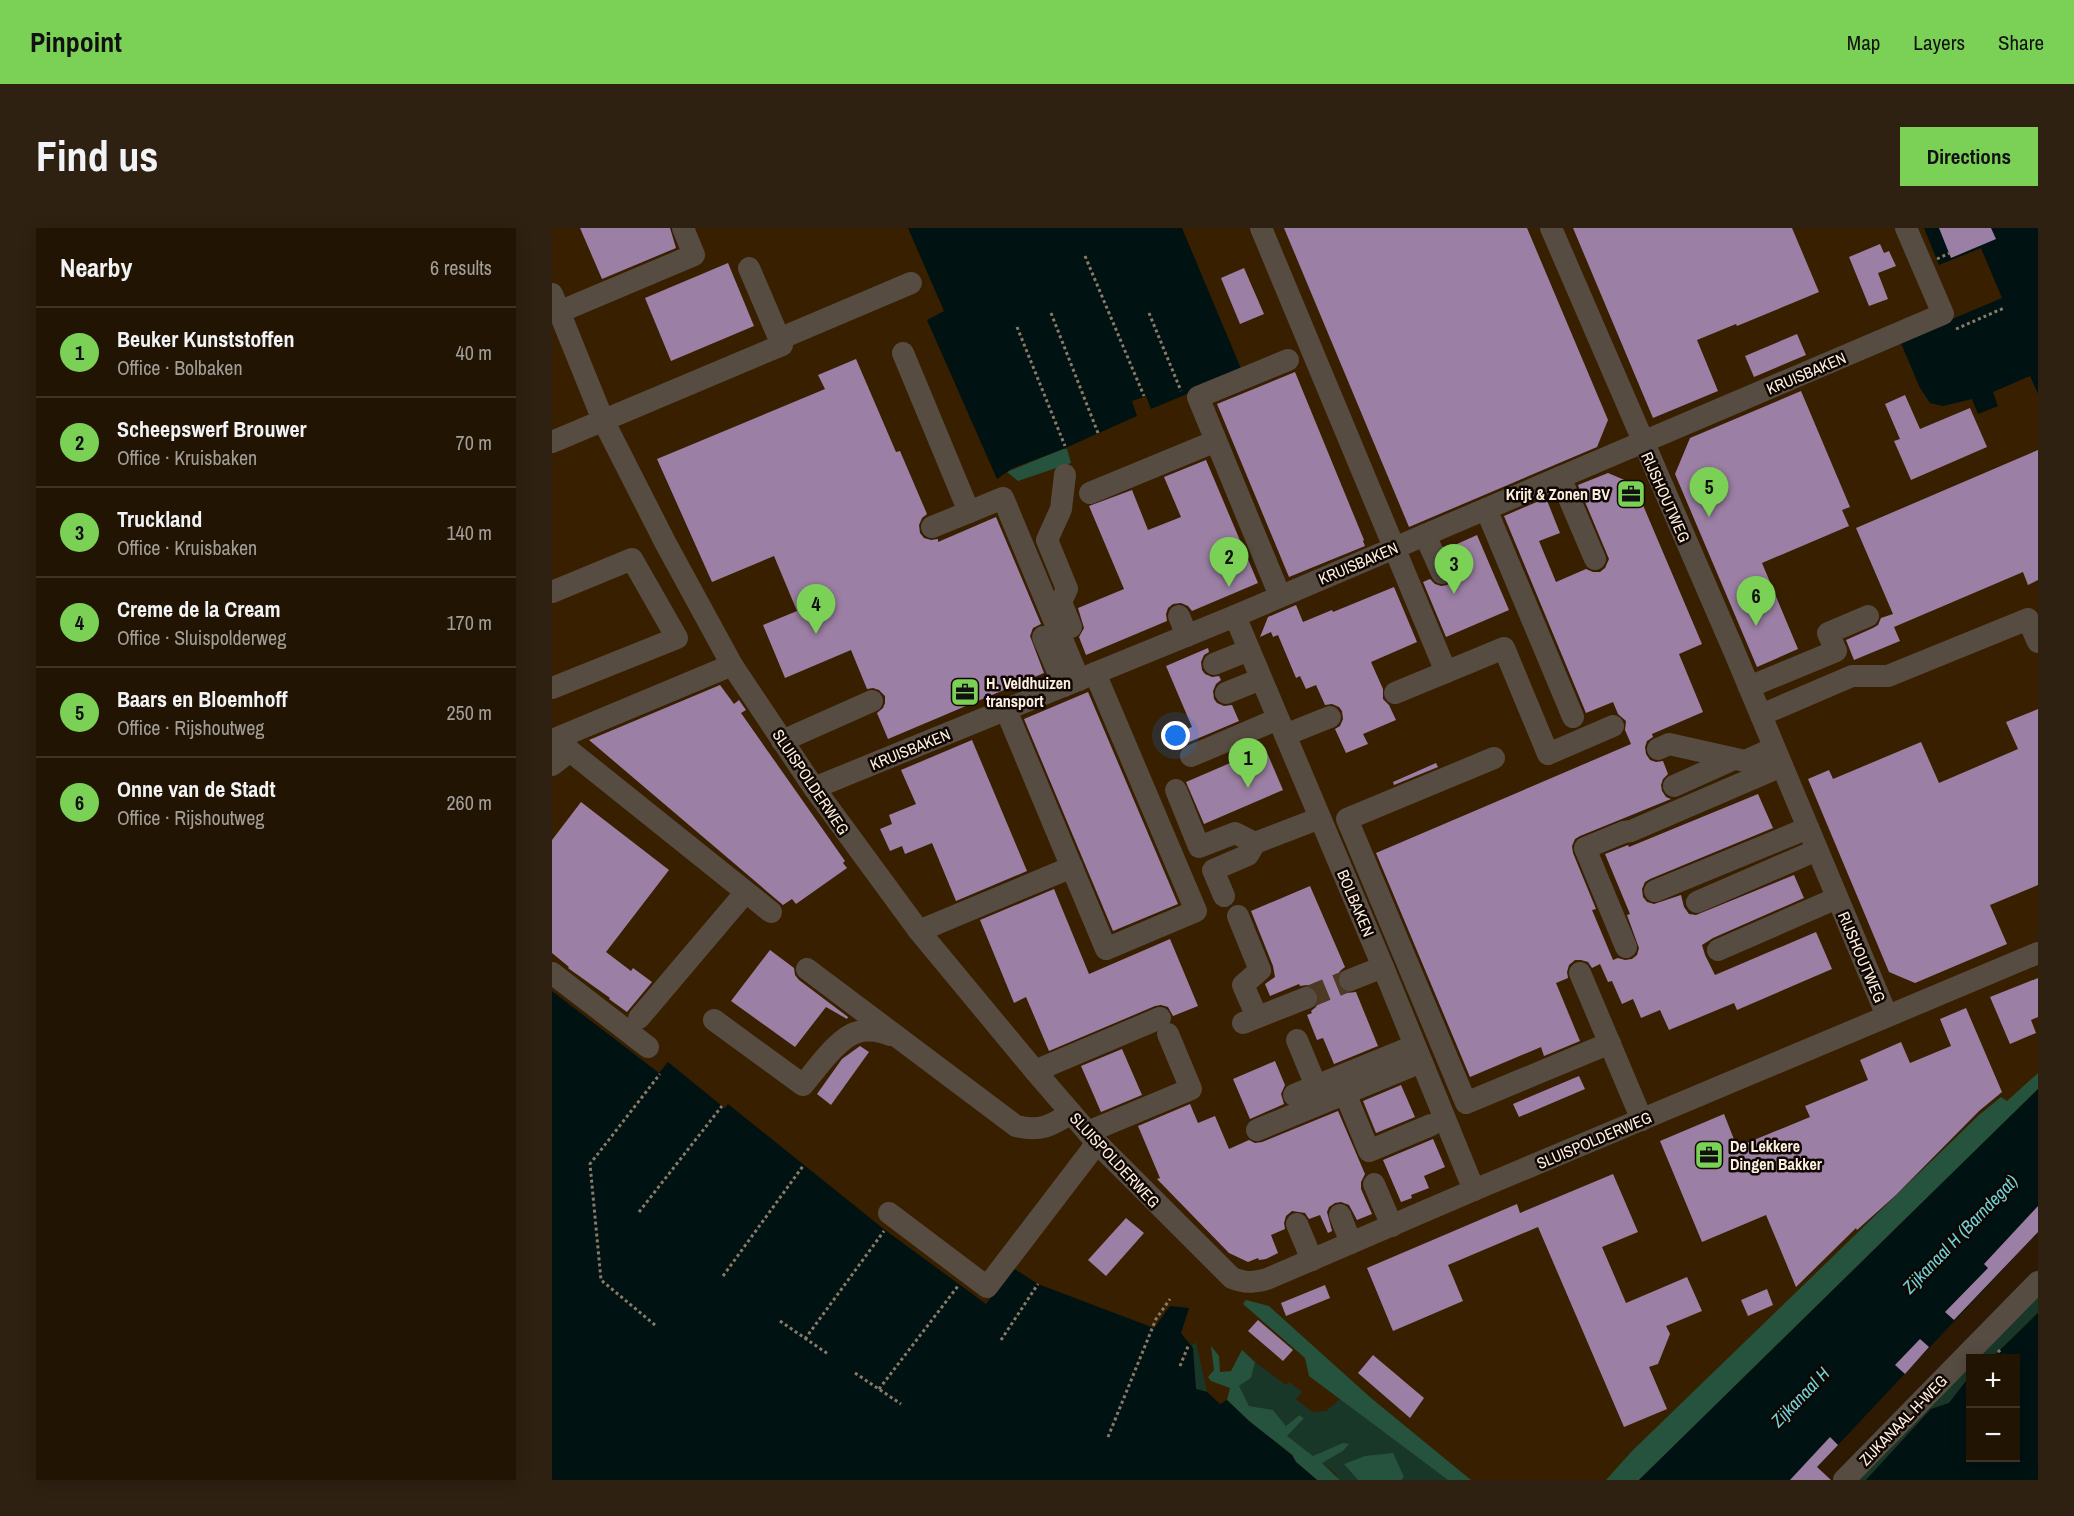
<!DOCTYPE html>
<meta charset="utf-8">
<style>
body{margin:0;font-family:"Archivo Narrow",sans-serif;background:#2e2111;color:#f1f3f6}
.controls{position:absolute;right:18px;bottom:18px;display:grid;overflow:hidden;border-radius:0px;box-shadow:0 3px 15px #0003}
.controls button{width:54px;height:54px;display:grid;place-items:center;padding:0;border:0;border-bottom:2px solid #3f3324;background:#221402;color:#f1f3f6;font:30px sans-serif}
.you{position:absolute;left:624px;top:508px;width:21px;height:21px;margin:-15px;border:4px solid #fff;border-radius:50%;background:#1a73e8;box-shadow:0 0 0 9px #1a73e833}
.badge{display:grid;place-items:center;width:39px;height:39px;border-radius:50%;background:#7bd155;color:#111;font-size:20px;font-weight:700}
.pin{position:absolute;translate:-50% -50px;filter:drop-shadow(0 2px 3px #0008)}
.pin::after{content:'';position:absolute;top:32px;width:21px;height:18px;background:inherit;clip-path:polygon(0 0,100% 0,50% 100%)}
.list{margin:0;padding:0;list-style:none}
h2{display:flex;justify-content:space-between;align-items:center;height:78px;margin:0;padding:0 24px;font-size:26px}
h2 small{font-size:20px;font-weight:400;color:#a29e99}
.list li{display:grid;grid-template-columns:39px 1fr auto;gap:18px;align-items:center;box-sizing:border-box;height:90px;padding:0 24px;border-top:2px solid #3f3324}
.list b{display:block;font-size:22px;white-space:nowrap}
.list p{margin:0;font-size:20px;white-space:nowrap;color:#a29e99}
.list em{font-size:20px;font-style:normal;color:#a29e99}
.map{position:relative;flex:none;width:1486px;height:1252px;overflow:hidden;border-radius:0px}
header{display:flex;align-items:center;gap:36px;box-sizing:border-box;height:84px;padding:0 30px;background:#7bd155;color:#111}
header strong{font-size:28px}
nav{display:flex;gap:33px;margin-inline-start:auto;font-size:21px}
.intro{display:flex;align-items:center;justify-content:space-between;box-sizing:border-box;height:144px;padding:0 36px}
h1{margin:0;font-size:42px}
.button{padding:15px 27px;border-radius:0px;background:#7bd155;color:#111;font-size:21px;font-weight:700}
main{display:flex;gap:36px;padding:0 36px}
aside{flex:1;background:#221402;border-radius:0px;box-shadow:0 3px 15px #0003}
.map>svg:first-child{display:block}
.built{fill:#381f00}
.green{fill:#193729}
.forest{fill:#25533d}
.water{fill:#011213}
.building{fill:#9c7fa4}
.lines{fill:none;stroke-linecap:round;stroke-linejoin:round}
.minor-tunnel{stroke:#4d3a24;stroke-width:22;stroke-dasharray:22 11;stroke-linecap:butt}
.path{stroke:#8b7a67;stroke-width:3;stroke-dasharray:3 3;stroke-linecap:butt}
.minor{stroke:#574c42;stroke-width:22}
.labels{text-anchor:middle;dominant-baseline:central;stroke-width:5;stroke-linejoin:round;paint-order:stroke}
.street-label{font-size:16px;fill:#fceee0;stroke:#100702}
.poi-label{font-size:16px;font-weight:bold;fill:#fceee0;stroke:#100702;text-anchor:start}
.water-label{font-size:18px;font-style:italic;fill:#70d3d9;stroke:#100702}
</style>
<header>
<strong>Pinpoint</strong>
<nav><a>Map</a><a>Layers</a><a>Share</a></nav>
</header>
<div class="intro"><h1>Find us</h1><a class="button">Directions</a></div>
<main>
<aside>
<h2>Nearby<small>6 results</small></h2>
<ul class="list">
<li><span class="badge">1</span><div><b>Beuker Kunststoffen</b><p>Office · Bolbaken</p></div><em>40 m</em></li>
<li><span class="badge">2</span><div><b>Scheepswerf Brouwer</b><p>Office · Kruisbaken</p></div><em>70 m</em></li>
<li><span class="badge">3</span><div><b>Truckland</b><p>Office · Kruisbaken</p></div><em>140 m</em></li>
<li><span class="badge">4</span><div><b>Creme de la Cream</b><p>Office · Sluispolderweg</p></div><em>170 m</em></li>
<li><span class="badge">5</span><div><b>Baars en Bloemhoff</b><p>Office · Rijshoutweg</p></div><em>250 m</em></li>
<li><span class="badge">6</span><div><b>Onne van de Stadt</b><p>Office · Rijshoutweg</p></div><em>260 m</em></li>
</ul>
</aside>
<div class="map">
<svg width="1486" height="1252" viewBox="0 0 1486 1252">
<rect width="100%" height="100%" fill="#2e1a03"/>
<polygon class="built" points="0,0 1486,0 1486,955 1182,1252 231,1252 0,1175"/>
<g class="green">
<polygon points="1486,1067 1486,1085 1443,1127 1436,1126 1432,1130 1424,1130"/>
<polygon points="644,1114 655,1164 644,1161 639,1118"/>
<polygon points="703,1134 734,1157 737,1154 750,1164 744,1171 760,1184 774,1183 788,1171 896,1252 849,1252 852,1249 793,1236 806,1252 788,1252 782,1244 770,1235 791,1223 796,1216 791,1216 761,1228 734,1208 752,1189 746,1187 734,1198 721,1182 697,1178 687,1158 699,1150"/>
<polygon points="1418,1136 1418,1148 1397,1175 1379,1181 1314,1252 1306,1252"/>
</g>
<g class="forest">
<polygon points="511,221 515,221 519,235 466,253 455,244"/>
<polygon points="1486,845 1486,861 1087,1252 1054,1252 1080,1223 1427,887 1449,869 1455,873"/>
<polygon points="694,1072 717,1078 819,1170 919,1252 896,1252 757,1148 753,1130 691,1076"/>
<polygon points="659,1118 667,1128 668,1144 679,1143 690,1122 703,1134 699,1150 687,1158 697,1178 721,1182 734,1198 747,1187 752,1190 735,1208 761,1228 791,1215 797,1216 791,1223 770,1235 788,1252 765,1252 744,1234 740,1227 697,1193 675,1172 678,1160 659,1153 656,1149 662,1142"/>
<polygon points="841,1225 852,1249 849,1252 806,1252 792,1236 813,1228"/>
</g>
<g class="water">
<polygon points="356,0 630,0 690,143 599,181 594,168 580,173 585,188 511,221 459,241 445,251 375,92 392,83"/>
<polygon points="1372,0 1486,0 1486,166 1478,148 1441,164 1446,178 1426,186 1420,171 1391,178 1378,175 1368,160 1348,113 1450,70 1429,20 1387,37"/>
<polygon points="0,763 107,845 116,834 170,878 173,880 176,876 333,1002 434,1076 461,1040 486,1056 602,1100 618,1078 637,1080 629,1105 641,1120 644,1161 655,1164 668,1176 675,1172 697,1193 740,1227 744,1234 765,1252 0,1252"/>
<polygon points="1486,861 1486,1004 1253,1252 1087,1252"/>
<polygon points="1486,1085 1486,1252 1314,1252 1379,1181 1397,1175 1418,1148 1418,1230 1464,1230 1464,1130 1432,1130 1436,1126 1443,1127"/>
</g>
<g class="building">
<polygon points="28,0 118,0 124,20 50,51"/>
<polygon points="732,0 975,0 1056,192 1045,219 857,299"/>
<polygon points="1021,0 1240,0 1267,64 1185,98 1184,96 1145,112 1166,163 1101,190"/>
<polygon points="1387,0 1439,0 1444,11 1399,30"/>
<polygon points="1328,16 1332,25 1337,23 1344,38 1326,45 1336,71 1317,78 1297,29"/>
<polygon points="176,35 202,98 119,133 93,70"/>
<polygon points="692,40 712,86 688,96 669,50"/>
<polygon points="1245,106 1254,127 1202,149 1193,128"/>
<polygon points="304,131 344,224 348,223 375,286 370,290 367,297 368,305 372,310 379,312 386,311 386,314 444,289 489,396 481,400 478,408 492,445 336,511 325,485 331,480 333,475 333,468 327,462 321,460 315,461 299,422 233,450 211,397 245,383 222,328 160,354 105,231 273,161 266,147"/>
<polygon points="743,144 812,312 811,313 813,318 737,349 665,176"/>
<polygon points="1249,163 1298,279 1290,282 1297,298 1210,335 1246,421 1205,439 1123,246 1138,210"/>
<polygon points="1353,167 1368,201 1418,180 1435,219 1359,252 1342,213 1348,211 1333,176"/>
<polygon points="1486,222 1486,352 1476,357 1471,344 1342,399 1348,413 1302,432 1294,412 1321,400 1326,397 1329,390 1341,386 1304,300"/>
<polygon points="654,232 706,355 640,383 636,378 629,375 621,376 616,380 614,386 615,393 534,427 527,409 532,400 526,380 572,361 537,278 580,262 596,302 629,289 612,249"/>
<polygon points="1056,245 1082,256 1150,416 1127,426 1151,484 1100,506 1101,509 1095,513 1093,519 1094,526 1098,532 1104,534 1111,533 1116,546 1111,551 1109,557 1110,563 1114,569 1119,571 1028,608 1023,611 1020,618 1021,625 1044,681 1040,682 1061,732 1066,730 1073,732 1080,731 1085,727 1087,720 1075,687 1078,686 1053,626 1076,617 1077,619 1206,566 1221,600 1098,651 1093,654 1090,661 1091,669 1095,674 1102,676 1129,667 1132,679 1137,686 1144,687 1242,647 1252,670 1161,710 1150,717 1153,727 1163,747 1264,704 1280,741 1185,782 1182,775 1117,802 1108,782 1089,790 1081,771 1070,776 1060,753 1056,754 1048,736 1040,740 1036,734 1029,732 1023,732 1017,737 1015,744 1016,750 1004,755 1028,813 992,828 989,819 918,849 824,625 1079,516 1073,502 1074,493 1066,486 1061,474 1034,485 952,288 994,270 1008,305 987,313 1004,354 1034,341 1041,344 1048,344 1053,340 1057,331 1026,257"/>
<polygon points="925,307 957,382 894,409 871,354 878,351 883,356 889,358 895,357 901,353 903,347 903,340 908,338 902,323 905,316"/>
<polygon points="842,359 865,414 819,434 831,461 831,471 837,477 844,492 811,506 816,516 794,525 783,501 788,498 791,491 790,483 787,479 780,476 773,477 764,457 754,461 748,448 744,450 726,407 721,409 719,404 708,409 716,389 744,377 751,394 780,382 781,384"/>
<polygon points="656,420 657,424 652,427 649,434 650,442 653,446 660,449 667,448 669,452 664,456 661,463 662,471 665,475 672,478 680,477 687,493 635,515 630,503 640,499 614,438"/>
<polygon points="168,457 182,476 187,472 194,482 189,485 293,633 291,635 295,640 244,676 240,671 231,677 37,512"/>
<polygon points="536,464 626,676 561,703 472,491"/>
<polygon points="1486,481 1486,657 1438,677 1455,716 1363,755 1337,744 1256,551 1277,542 1281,551 1369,514 1387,555 1466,521 1454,494"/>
<polygon points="420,512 475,643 404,673 380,615 353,626 350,618 338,623 328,601 340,596 337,587 364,576 349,542"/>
<polygon points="713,520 731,562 652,596 634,554"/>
<polygon points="884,535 886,539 842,557 841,554"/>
<polygon points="29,574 117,642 54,724 79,743 81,740 100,754 75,784 57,771 58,770 16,740 17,739 0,725 0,612"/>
<polygon points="758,658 793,739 788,743 785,749 786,757 790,763 795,765 804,764 826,818 782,836 771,810 765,812 755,787 760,785 759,783 764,779 767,773 767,766 763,760 755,757 748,758 747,756 718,768 713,756 723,749 721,738 699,683"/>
<polygon points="502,661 537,746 618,711 646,778 621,788 616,779 609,777 603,778 497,823 474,769 462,775 428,692"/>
<polygon points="218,722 242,740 243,747 247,752 296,789 295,791 274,779 243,819 179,773"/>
<polygon points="1486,750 1486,789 1479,792 1484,805 1458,816 1438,769"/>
<polygon points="1414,780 1450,864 1427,883 1344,967 1305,1002 1304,1000 1244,1059 1214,987 1150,1014 1108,913 1172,886 1185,919 1258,889 1253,878 1316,852 1308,832 1349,814 1358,835 1399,818 1388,791"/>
<polygon points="308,818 317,824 279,877 265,866 290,831"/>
<polygon points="570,821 590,867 549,884 529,838"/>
<polygon points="723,833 733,857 729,866 732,876 698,891 681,851"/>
<polygon points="1027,848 1033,861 967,889 961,876"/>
<polygon points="849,857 863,889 824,905 811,873"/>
<polygon points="638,876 646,895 663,888 677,921 697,912 703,915 710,914 786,883 813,946 809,954 809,961 820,986 805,992 797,977 789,974 783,975 777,979 775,984 780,1003 776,1005 768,987 757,991 753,985 740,983 734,988 732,995 733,1001 719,1007 726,1025 714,1031 707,1032 706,1030 696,1034 677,1025 605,951 608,950 586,898"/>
<polygon points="881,911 893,939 872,948 877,960 859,967 860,970 849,974 831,932"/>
<polygon points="1061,946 1086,1004 1050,1019 1074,1075 1135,1049 1150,1083 1114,1098 1118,1106 1106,1136 1097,1139 1115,1181 1072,1199 986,999 896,1037 911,1073 841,1103 815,1040 965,976 968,985"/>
<polygon points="1486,978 1486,1004 1402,1092 1393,1084 1436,1040 1432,1036"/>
<polygon points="574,990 592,1005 554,1048 536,1032"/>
<polygon points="773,1057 778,1070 734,1088 729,1075"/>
<polygon points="1215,1061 1221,1077 1196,1088 1189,1072"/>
<polygon points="706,1092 741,1122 731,1133 696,1103"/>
<polygon points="1368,1111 1377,1119 1353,1146 1343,1137"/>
<polygon points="821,1127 872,1170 858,1190 806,1145"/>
<polygon points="1278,1209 1286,1217 1265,1239 1279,1252 1238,1252"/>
</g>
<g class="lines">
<polyline class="minor-tunnel" points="754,770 798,752"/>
<g class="path">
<polyline points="533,28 592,168"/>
<polyline points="1385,31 1398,25"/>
<polyline points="499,85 546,205"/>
<polyline points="597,85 629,163"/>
<polyline points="465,99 513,218"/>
<polyline points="1404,101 1452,80"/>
<polyline points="87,984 170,878"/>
<polyline points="171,1048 251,938"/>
<polyline points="228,1093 276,1126"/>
<polyline points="103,1097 49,1052 38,936 108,846"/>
<polyline points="253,1111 332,1003"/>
<polyline points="449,1112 486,1056"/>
<polyline points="1446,1122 1453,1130"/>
<polyline points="628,1138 637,1116"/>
<polyline points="303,1145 349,1176"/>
<polyline points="327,1161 406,1058"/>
<polyline points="556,1209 604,1091 618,1071"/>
</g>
<g class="minor">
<polyline points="709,0 894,444 952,420 996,526 1061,498"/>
<polyline points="999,0 1182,423 1335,788"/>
<path d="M0 66 51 192 114 316 180 437 262 560 367 703 483 843 545 915 680 1050C693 1055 701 1055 715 1051L922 962 1486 725"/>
<polyline points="7,84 142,27 131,0"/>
<polyline points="227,111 359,55"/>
<polyline points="351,125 417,284 451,270 527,452"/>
<polyline points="0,214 230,117 197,40"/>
<polyline points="513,247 509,281 495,312 515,361 509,374 519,399"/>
<polyline points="1008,249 1043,331"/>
<polyline points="538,265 664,213"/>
<polyline points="934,281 1021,489"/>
<polyline points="380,299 417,284"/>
<polyline points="873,307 890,345"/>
<polyline points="0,364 80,331 125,410 0,460"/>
<polyline points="728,368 646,169 736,132"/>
<polyline points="627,388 635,408"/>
<polyline points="683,388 831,739 922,962"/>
<polyline points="491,409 512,458"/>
<polyline points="662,436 697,422"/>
<polyline points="180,437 3,511 219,684"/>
<polyline points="1197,459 1284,423 1276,405 1316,388"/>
<polyline points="674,465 709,451"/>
<polyline points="843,465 894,444"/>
<polyline points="454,482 554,721 644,683 543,445"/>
<polyline points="1209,487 1300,448 1336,448 1476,391 1486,414"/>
<polyline points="733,507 778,489"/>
<polyline points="230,513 320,473"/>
<polyline points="1106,521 1117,516 1193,533 1222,520"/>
<polyline points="639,528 726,491"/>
<polyline points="942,530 795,591 914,875 1058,815"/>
<polyline points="0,537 18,523"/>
<polyline points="1122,558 1182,531"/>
<polyline points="262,560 683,388 1391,86 1354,0"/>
<polyline points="624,562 647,619 683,605 703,615"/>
<polyline points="1103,663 1256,600"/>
<polyline points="672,668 661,642 696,627 703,615 768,590"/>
<polyline points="1145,674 1265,622"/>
<polyline points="686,688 708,742 691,757 705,789"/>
<polyline points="367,703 520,639"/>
<polyline points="1074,719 1033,620 1072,604 1079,603 1230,538"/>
<polyline points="1166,722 1285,670"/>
<path d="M255 741 464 898C488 904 499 898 519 885"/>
<polyline points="0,745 96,819"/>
<polyline points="1028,745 1090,892"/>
<polyline points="798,752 831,739"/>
<polyline points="87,790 193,665"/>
<path d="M162 792 251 857C264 842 286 809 306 804 316 801 329 803 338 807"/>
<polyline points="691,795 754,770"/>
<polyline points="745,812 764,858 862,818"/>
<polyline points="483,843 608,790"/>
<polyline points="793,865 817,923 879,897"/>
<polyline points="742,867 764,858"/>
<polyline points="705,902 869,834"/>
<polyline points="536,904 639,861 616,806"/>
<polyline points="822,956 840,998"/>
<polyline points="337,985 435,1059 545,915"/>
<polyline points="788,987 799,1015"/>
<polyline points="745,996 760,1032"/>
<polyline points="1292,1252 1486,1054"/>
</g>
</g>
<defs>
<g id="office-square" transform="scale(1.5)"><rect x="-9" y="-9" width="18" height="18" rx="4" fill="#7bd155" stroke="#100702"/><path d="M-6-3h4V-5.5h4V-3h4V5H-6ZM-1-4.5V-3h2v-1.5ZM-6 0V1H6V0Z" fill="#111"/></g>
</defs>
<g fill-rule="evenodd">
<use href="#office-square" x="1079" y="266"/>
<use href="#office-square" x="413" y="464"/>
<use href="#office-square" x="1157" y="927"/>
</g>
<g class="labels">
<g class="street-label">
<text transform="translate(1254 145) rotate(-23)">KRUISBAKEN</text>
<text transform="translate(1114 269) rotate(66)">RIJSHOUTWEG</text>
<text transform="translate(806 335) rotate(-23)">KRUISBAKEN</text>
<text transform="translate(358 521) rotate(-22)">KRUISBAKEN</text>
<text transform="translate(259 554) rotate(56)">SLUISPOLDERWEG</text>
<text transform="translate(804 675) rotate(67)">BOLBAKEN</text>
<text transform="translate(1310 729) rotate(67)">RIJSHOUTWEG</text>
<text transform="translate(1042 912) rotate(-23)">SLUISPOLDERWEG</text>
<text transform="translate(563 932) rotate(47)">SLUISPOLDERWEG</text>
<text transform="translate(1351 1192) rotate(-46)">ZIJKANAAL H-WEG</text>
</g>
<g class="poi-label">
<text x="1058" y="266" text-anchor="end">Krijt &amp; Zonen BV</text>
<text x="434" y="455">H. Veldhuizen<tspan x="434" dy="18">transport</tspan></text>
<text x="1178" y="918">De Lekkere<tspan x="1178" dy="18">Dingen Bakker</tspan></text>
</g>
<g class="water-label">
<text transform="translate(1408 1006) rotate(-46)">Zijkanaal H (Barndegat)</text>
<text transform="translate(1248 1169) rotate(-46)">Zijkanaal H</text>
</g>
</g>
</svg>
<div class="controls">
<button>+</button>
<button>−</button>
</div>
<div class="you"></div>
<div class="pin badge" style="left:696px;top:560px">1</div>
<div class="pin badge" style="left:677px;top:359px">2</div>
<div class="pin badge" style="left:902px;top:366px">3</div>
<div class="pin badge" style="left:264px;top:406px">4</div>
<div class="pin badge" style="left:1157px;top:289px">5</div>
<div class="pin badge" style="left:1204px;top:398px">6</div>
</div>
</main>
